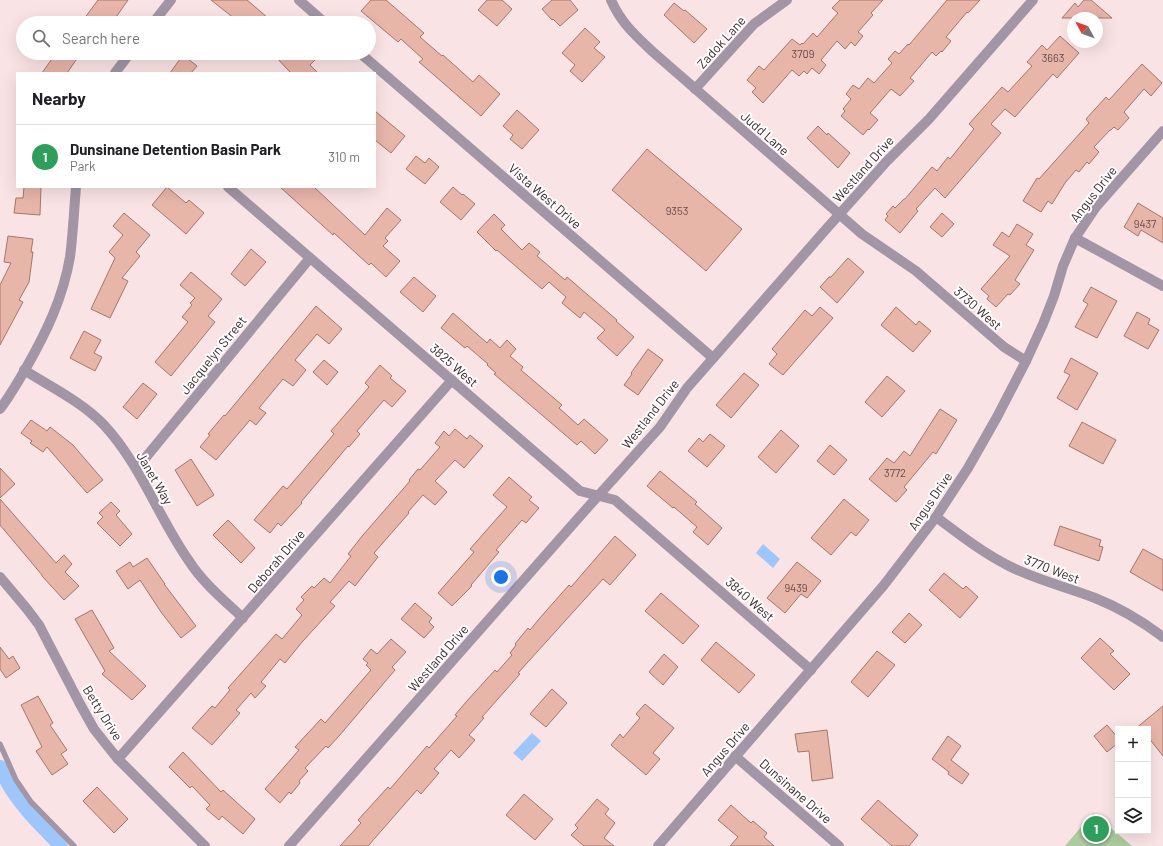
<!DOCTYPE html>
<meta charset="utf-8">
<style>
body{margin:0;font-family:Barlow,sans-serif;background:#f2f2f2;color:#202124}
.controls{position:absolute;right:12px;bottom:12px;display:grid;overflow:hidden;border-radius:0px;box-shadow:0 4px 16px #0002}
.controls button{width:36px;height:36px;display:grid;place-items:center;padding:0;border:0;border-bottom:1px solid #e0e0e0;background:#fff;color:#202124;font:20px sans-serif}
.compass{position:absolute;left:1067px;top:12px;width:36px;height:36px;border-radius:50%;background:#fff;box-shadow:0 4px 16px #0002;rotate:311deg}
.you{position:absolute;left:501px;top:577px;width:14px;height:14px;margin:-10px;border:3px solid #fff;border-radius:50%;background:#1a73e8;box-shadow:0 0 0 6px #1a73e833}
.badge{display:grid;place-items:center;width:26px;height:26px;border-radius:50%;background:#0b8043;color:#fff;font-size:13px;font-weight:700}
.pin{position:absolute;translate:-50% -50%;border:2px solid #fff;box-shadow:0 1px 4px #0006}
.list{margin:0;padding:0;list-style:none}
h2{display:flex;justify-content:space-between;align-items:center;height:52px;margin:0;padding:0 16px;font-size:17px}
h2 small{font-size:13px;font-weight:400;color:#757577}
.list li{display:grid;grid-template-columns:26px 1fr auto;gap:12px;align-items:center;box-sizing:border-box;height:64px;padding:0 16px;border-top:1px solid #e0e0e0}
.list b{display:block;font-size:15px;white-space:nowrap}
.list p{margin:0;font-size:13px;white-space:nowrap;color:#757577}
.list em{font-size:13px;font-style:normal;color:#757577}
.icon{flex:none;width:22px;height:22px;fill:none;stroke:currentColor;stroke-width:2;stroke-linecap:round;stroke-linejoin:round}
.map{position:relative;flex:none;width:1163px;height:846px;overflow:hidden}
.search{position:absolute;background:#fff;box-shadow:0 4px 16px #0002;left:16px;top:16px;width:360px;height:44px;display:flex;align-items:center;gap:10px;box-sizing:border-box;padding:0 14px;border-radius:22px;color:#757577;font-size:15px}
.panel{position:absolute;background:#fff;box-shadow:0 4px 16px #0002;left:16px;top:72px;width:360px;height:116px;border-radius:0px}
.map>svg:first-child{display:block}
.green{fill:#adcb9d}
.water{fill:#9dc6fa}
.lines{fill:none;stroke-linecap:round;stroke-linejoin:round}
.canal{stroke:#9dc6fa;stroke-width:14}
.building{fill:#e8b5a9;stroke:#a5776b}
.service{stroke:#a195a6;stroke-width:5.5}
.minor{stroke:#a195a6;stroke-width:10}
.labels{text-anchor:middle;dominant-baseline:central;stroke-width:4;stroke-linejoin:round;paint-order:stroke}
.number-label{font-size:11px;fill:#684b4a}
.street-label{font-size:13px;fill:#3d282a;stroke:#fff}
</style>
<div class="map">
<svg width="1163" height="846" viewBox="0 0 1163 846">
<rect width="100%" height="100%" fill="#fae3e4"/>
<polygon class="green" points="1093,813 1132,846 1065,846"/>
<g class="water">
<polygon points="763,544 780,559 773,568 756,553"/>
<polygon points="532,733 541,741 522,761 513,753"/>
</g>
<g class="lines">
<path class="canal" d="M0 767C12 798 38 823 61 846"/>
</g>
<g class="building">
<polygon points="98,0 128,0 112,23 81,23"/>
<polygon points="211,0 247,0 274,23 240,23"/>
<polygon points="371,0 386,0 424,33 420,37 442,56 443,55 473,82 479,75 500,94 481,116 419,62 423,59 401,39 398,42 361,11"/>
<polygon points="487,0 502,0 512,9 497,26 478,10"/>
<polygon points="552,0 570,0 578,10 560,26 553,19 552,20 542,9"/>
<polygon points="840,0 883,0 871,13 873,15 858,32 863,36 855,46 851,42 845,49 837,41 821,60 826,65 819,74 812,68 807,74 804,71 799,76 792,70 763,103 752,92 756,88 747,80 759,66 764,70 792,39 800,45 802,43 803,44 813,33 817,37 838,13 832,8"/>
<polygon points="947,0 980,0 968,13 967,12 946,37 951,41 942,52 941,51 936,56 932,52 910,78 914,81 900,96 891,89 870,113 878,120 869,130 868,129 863,135 841,116 845,111 843,109 851,99 846,94 853,85 859,89 868,78 874,83 892,63 888,59 895,51 899,54 908,44 909,45"/>
<polygon points="1084,0 1091,0 1112,18 1062,18 1075,3 1078,7"/>
<polygon points="674,3 684,11 685,10 707,29 694,43 664,15"/>
<polygon points="585,28 600,42 594,48 605,57 582,82 570,71 575,65 562,53"/>
<polygon points="1060,36 1079,53 1057,78 1053,74 1015,117 1005,109 991,124 1001,133 945,198 935,188 916,209 918,211 900,233 885,220 888,216 886,214 893,206 895,208 904,199 905,199 932,167 937,171 948,157 950,159 974,129 969,124 1002,87 1008,92 1032,66 1027,62 1042,45 1047,50"/>
<polygon points="56,53 81,53 67,73 42,73"/>
<polygon points="272,53 308,53 315,60 310,65 318,73 291,73"/>
<polygon points="183,55 197,66 191,73 170,73"/>
<polygon points="1142,64 1162,83 1151,96 1144,89 1124,112 1129,118 1118,130 1114,127 1111,130 1110,130 1094,147 1099,152 1089,164 1087,162 1079,172 1076,170 1065,183 1052,204 1048,201 1041,212 1023,201 1037,178 1039,179 1089,123 1086,119 1106,97 1109,100"/>
<polygon points="517,110 539,130 522,149 510,139 513,135 503,126"/>
<polygon points="375,111 405,136 391,153 375,140"/>
<polygon points="818,126 827,135 828,133 850,153 838,168 807,138"/>
<polygon points="647,149 742,229 706,271 612,190"/>
<polygon points="416,156 425,163 429,158 439,167 425,184 406,169"/>
<polygon points="24,187 41,187 40,215 14,213 16,198 23,198"/>
<polygon points="167,187 186,203 189,200 204,213 186,234 152,205"/>
<polygon points="280,187 314,187 365,235 387,208 401,220 385,238 388,241 383,246 400,261 386,277 371,263 369,265 334,233 333,235"/>
<polygon points="453,187 462,195 463,194 475,204 461,220 440,202"/>
<polygon points="1138,203 1163,218 1163,243 1141,230 1138,236 1124,227"/>
<polygon points="124,213 150,235 136,252 140,256 122,278 128,281 110,318 91,309 115,258 109,252 123,235 113,226"/>
<polygon points="942,213 954,224 942,237 930,227"/>
<polygon points="494,214 505,225 501,229 522,250 529,243 540,252 537,256 565,280 567,277 617,320 616,321 634,337 617,356 597,338 605,330 584,312 580,318 562,303 566,297 549,282 542,289 497,250 496,251 477,232"/>
<polygon points="1017,224 1033,234 1026,245 1034,250 1015,280 1020,284 1010,295 1008,294 996,307 987,299 989,296 981,289 1010,256 993,245 1002,232 1009,237"/>
<polygon points="8,236 33,239 31,252 33,252 29,282 19,300 23,302 0,345 0,285 11,263 4,262"/>
<polygon points="251,249 266,262 245,286 231,274"/>
<polygon points="848,258 864,272 837,303 820,287 829,277 831,277"/>
<polygon points="191,272 222,299 208,316 215,322 171,376 155,362 188,322 182,317 192,305 190,303 195,298 180,285"/>
<polygon points="414,277 436,296 423,312 400,292"/>
<polygon points="1091,287 1117,301 1097,338 1075,327 1088,304 1083,301"/>
<polygon points="316,306 342,329 329,344 317,334 295,360 306,370 293,386 283,379 259,408 266,413 256,425 250,420 216,460 200,447 210,435 208,434 224,415 225,416"/>
<polygon points="820,307 833,318 783,375 769,364 777,354 772,349 805,310 812,316"/>
<polygon points="896,307 916,325 919,321 931,331 913,352 881,325"/>
<polygon points="1137,312 1150,319 1148,324 1159,330 1148,349 1124,336"/>
<polygon points="453,313 487,343 490,339 500,348 507,340 516,349 510,356 523,367 521,370 562,405 559,408 578,425 584,419 608,440 595,454 581,441 577,445 494,374 496,373 487,365 488,364 467,346 465,348 441,328"/>
<polygon points="84,331 101,340 94,353 102,357 95,371 70,358"/>
<polygon points="648,349 663,360 638,395 624,385 632,374 631,373"/>
<polygon points="1071,358 1098,373 1077,410 1057,398 1070,375 1064,372"/>
<polygon points="324,360 338,372 327,385 313,372"/>
<polygon points="380,365 392,376 390,378 406,391 392,407 384,400 357,431 360,434 349,447 348,446 301,502 302,503 281,526 278,523 270,533 254,520 283,486 287,489 334,434 331,431 369,387 365,383"/>
<polygon points="744,373 759,385 731,418 716,405"/>
<polygon points="887,376 905,391 882,417 865,402"/>
<polygon points="143,383 157,394 137,419 123,407"/>
<polygon points="940,409 957,420 936,454 933,452 904,487 907,490 896,502 869,479 887,458 894,463 904,451 910,456"/>
<polygon points="31,420 47,431 50,427 73,445 103,480 87,493 47,447 43,452 30,443 32,441 21,433"/>
<polygon points="1082,422 1116,440 1103,464 1069,446"/>
<polygon points="455,429 467,439 470,435 483,446 464,468 455,460 435,481 447,492 435,505 423,495 408,512 409,513 374,553 378,557 355,586 349,581 330,602 335,606 303,641 285,663 280,659 261,682 266,686 255,698 251,693 236,710 240,713 212,745 192,728 212,706 215,708 230,690 228,688 276,634 282,639 302,615 296,609 304,600 301,597 312,586 314,588 324,578 330,583 351,556 348,554 363,535 410,481 409,480 418,469 420,470 440,447 435,443 444,431 449,436"/>
<polygon points="781,430 799,446 776,473 758,457"/>
<polygon points="710,434 725,446 707,467 688,451 699,438 703,442"/>
<polygon points="830,445 847,460 834,475 817,461"/>
<polygon points="191,459 214,495 197,506 175,470"/>
<polygon points="0,468 15,484 0,498"/>
<polygon points="660,471 697,502 695,504 722,528 708,545 693,532 697,527 674,507 673,508 647,486"/>
<polygon points="509,477 532,497 529,500 539,508 526,523 522,520 496,550 499,552 471,585 472,586 452,606 438,593 474,552 470,549 507,507 493,495"/>
<polygon points="0,499 56,563 64,555 72,564 65,572 79,586 64,600 42,576 42,575 0,525"/>
<polygon points="844,499 869,520 856,536 851,532 831,555 811,538"/>
<polygon points="111,502 120,511 116,515 132,534 120,546 97,523 103,517 99,513"/>
<polygon points="228,520 255,548 241,563 213,535"/>
<polygon points="1060,526 1101,540 1099,546 1103,547 1099,561 1054,545"/>
<polygon points="615,536 636,555 610,585 603,579 518,673 520,674 482,717 484,718 469,735 475,740 459,758 451,750 434,769 439,773 421,794 417,790 368,846 340,846 361,823 358,820 388,787 390,789 427,746 429,748 457,716 455,715 466,702 495,670 497,672 512,655 510,653 516,645 515,644 528,628 530,630 539,619 569,585 571,587"/>
<polygon points="1143,549 1163,560 1163,591 1130,572"/>
<polygon points="147,558 165,584 164,584 196,626 181,638 161,612 140,580 128,589 116,571 130,562 133,567"/>
<polygon points="797,562 821,581 807,598 801,594 785,613 767,598"/>
<polygon points="944,573 963,589 966,586 978,597 960,618 929,590"/>
<polygon points="661,593 699,626 683,644 645,611"/>
<polygon points="415,603 432,618 429,622 434,627 424,638 401,619"/>
<polygon points="92,610 114,648 109,651 146,686 132,700 102,674 105,671 75,619"/>
<polygon points="909,613 922,625 905,643 892,632"/>
<polygon points="1100,638 1114,651 1110,654 1130,674 1114,690 1081,658"/>
<polygon points="391,639 406,652 392,667 395,670 339,736 328,748 326,746 305,768 308,771 299,781 300,783 291,794 289,792 280,803 265,789 299,750 295,747 321,719 325,723 371,670 366,665 368,663 363,659 371,649 377,654"/>
<polygon points="716,642 755,675 739,693 701,660"/>
<polygon points="0,647 9,659 13,656 20,668 6,678 0,669"/>
<polygon points="877,651 895,665 868,697 851,682"/>
<polygon points="664,654 678,667 663,685 649,672"/>
<polygon points="552,689 567,703 546,727 530,714"/>
<polygon points="38,696 53,723 50,725 67,750 61,754 68,764 52,775 36,751 42,747 21,705"/>
<polygon points="645,704 674,728 653,753 660,759 646,775 611,745 620,734 623,738 640,718 636,714"/>
<polygon points="1163,706 1163,756 1148,737 1148,729 1135,729"/>
<polygon points="1107,725 1118,738 1118,743 1107,752 1094,736"/>
<polygon points="827,730 833,778 812,781 809,751 798,752 795,734"/>
<polygon points="948,736 961,746 951,760 969,774 962,784 948,774 949,772 932,759"/>
<polygon points="183,752 221,792 223,790 255,819 243,834 222,816 219,820 206,809 210,805 192,786 190,788 169,767"/>
<polygon points="97,787 128,819 114,833 83,801"/>
<polygon points="524,794 553,819 535,840 506,815"/>
<polygon points="597,799 609,809 605,814 615,823 604,838 614,846 584,846 571,835 578,828 575,825"/>
<polygon points="878,800 918,835 909,846 892,846 861,819"/>
<polygon points="731,805 751,823 753,821 767,833 764,837 774,846 730,846 738,837 718,820"/>
</g>
<g class="lines">
<polyline class="service" points="0,744 16,780 31,802 74,846"/>
<g class="minor">
<polyline points="299,0 325,23"/>
<path d="M611 0C621 23 635 35 653 52L862 234 916 271 1004 347 1026 361"/>
<polyline points="153,23 171,0"/>
<polyline points="360,53 713,358"/>
<polyline points="115,73 130,53"/>
<polyline points="695,89 754,24 787,0"/>
<polyline points="228,187 580,491 615,500 811,670"/>
<polyline points="1075,238 1163,286"/>
<path d="M24 370C51 387 82 402 104 425 141 465 158 517 189 561 203 583 224 600 243 618"/>
<path d="M0 409C10 396 18 382 26 368 46 333 63 298 70 257 73 234 74 210 76 187"/>
<polyline points="137,468 310,258"/>
<path d="M936 517C960 535 983 553 1009 566 1036 580 1067 587 1095 598 1120 608 1142 621 1163 637"/>
<polyline points="0,577 27,609 39,625 80,704 94,729 105,743 118,759 205,846"/>
<polyline points="735,756 839,846"/>
<polyline points="118,759 452,380"/>
<polyline points="289,846 589,506 660,427 687,388 828,227 887,161 929,119 1033,0"/>
<polyline points="658,846 884,585 936,517 968,468 997,417 1026,361 1043,324 1054,296 1063,266 1075,238 1096,207 1163,131"/>
</g>
</g>
<g class="labels">
<g class="number-label">
<text x="803" y="53">3709</text>
<text x="1053" y="57">3663</text>
<text x="677" y="210">9353</text>
<text x="1145" y="223">9437</text>
<text x="895" y="472">3772</text>
<text x="796" y="587">9439</text>
</g>
<g class="street-label">
<text transform="translate(721 42) rotate(-48)">Zadok Lane</text>
<text transform="translate(765 133) rotate(41)">Judd Lane</text>
<text transform="translate(863 169) rotate(-48)">Westland Drive</text>
<text transform="translate(1093 194) rotate(-52)">Angus Drive</text>
<text transform="translate(545 196) rotate(41)">Vista West Drive</text>
<text transform="translate(978 308) rotate(41)">3730 West</text>
<text transform="translate(213 355) rotate(-51)">Jacquelyn Street</text>
<text transform="translate(454 365) rotate(41)">3825 West</text>
<text transform="translate(650 414) rotate(-52)">Westland Drive</text>
<text transform="translate(155 478) rotate(60)">Janet Way</text>
<text transform="translate(930 501) rotate(-56)">Angus Drive</text>
<text transform="translate(276 561) rotate(-49)">Deborah Drive</text>
<text transform="translate(1052 569) rotate(21)">3770 West</text>
<text transform="translate(750 599) rotate(41)">3840 West</text>
<text transform="translate(438 658) rotate(-49)">Westland Drive</text>
<text transform="translate(103 713) rotate(58)">Betty Drive</text>
<text transform="translate(725 749) rotate(-49)">Angus Drive</text>
<text transform="translate(796 791) rotate(41)">Dunsinane Drive</text>
</g>
</g>
</svg>
<div class="controls">
<button>+</button>
<button>−</button>
<button><svg class="icon" aria-label="layers" viewBox="0 0 24 24"><path d="M12 4l9 5-9 5-9-5zM3 14l9 5 9-5"/></svg></button>
</div>
<svg class="compass" viewBox="-18 -18 36 36"><path d="M0-13l5 13h-10z" fill="#e53935"/><path d="M0 13l5-13h-10z" fill="#757577"/></svg>
<div class="you"></div>
<div class="pin badge" style="left:1096px;top:829px;background:#2e9e5b">1</div>
<div class="search"><svg class="icon" aria-label="search" viewBox="0 0 24 24"><circle cx="10" cy="10" r="6"/><path d="M15 15l6 6"/></svg>Search here</div>
<section class="panel">
<h2>Nearby<small></small></h2>
<ul class="list">
<li><span class="badge" style="background:#2e9e5b">1</span><div><b>Dunsinane Detention Basin Park</b><p>Park</p></div><em>310 m</em></li>
</ul>
</section>
</div>
